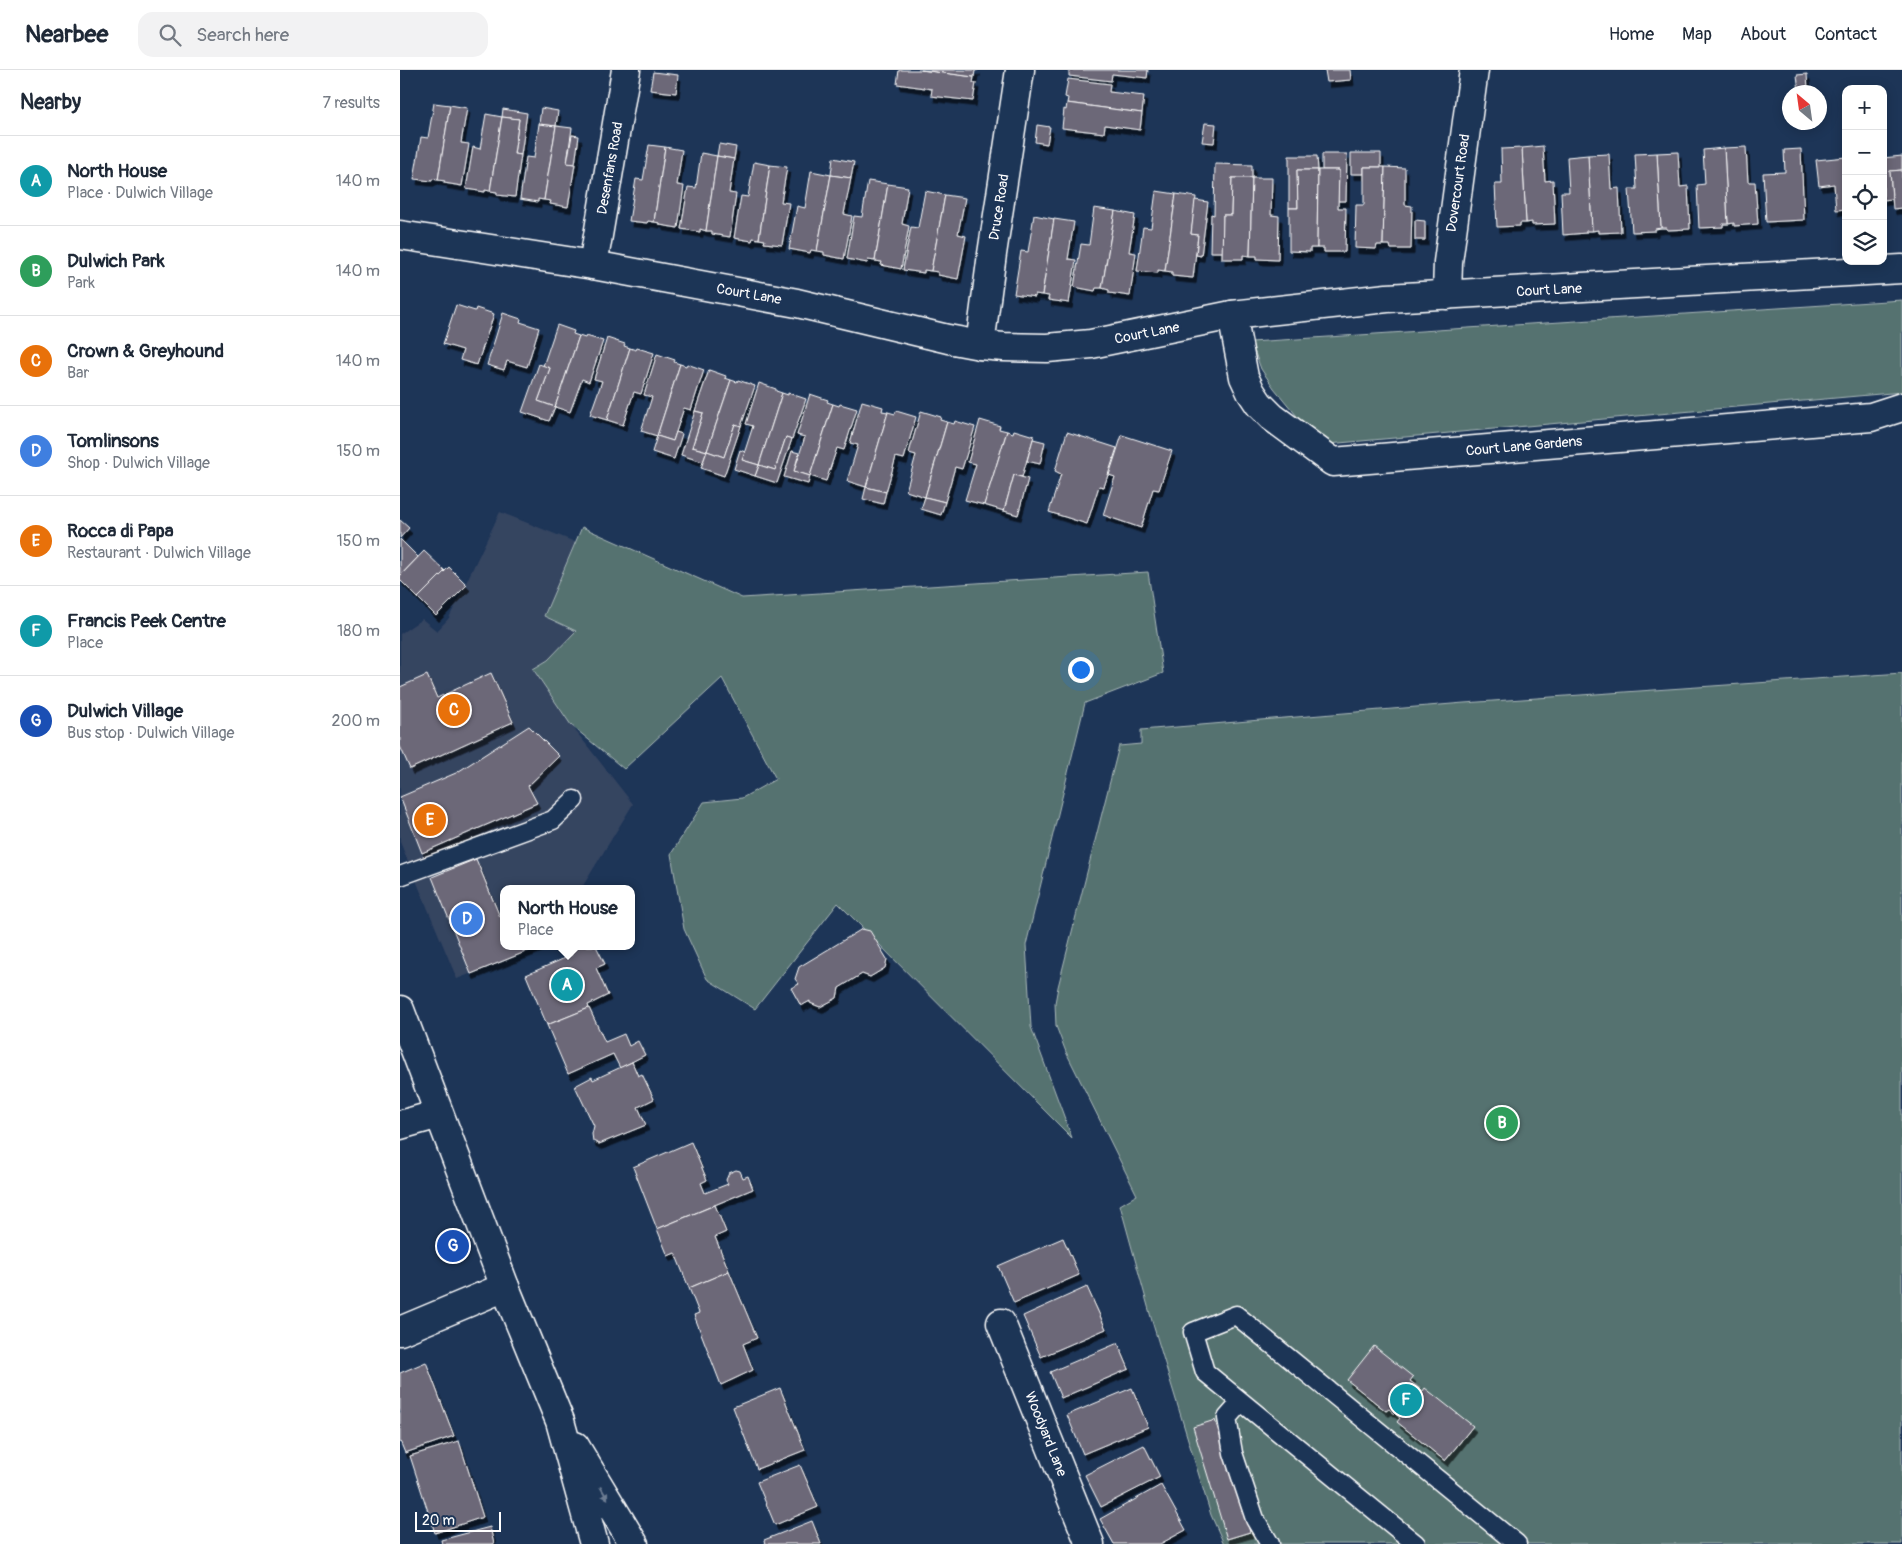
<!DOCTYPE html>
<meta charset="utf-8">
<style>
body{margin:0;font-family:Pangolin,sans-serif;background:#f2f2f3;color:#1f2937}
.controls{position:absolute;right:15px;top:15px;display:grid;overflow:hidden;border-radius:10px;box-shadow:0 2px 12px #0003}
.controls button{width:45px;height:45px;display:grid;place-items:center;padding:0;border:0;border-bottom:1px solid #e0e1e3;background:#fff;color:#1f2937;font:25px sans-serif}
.compass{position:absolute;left:1382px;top:15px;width:45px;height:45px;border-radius:50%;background:#fff;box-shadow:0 2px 12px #0003;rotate:331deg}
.scale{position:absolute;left:15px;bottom:12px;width:86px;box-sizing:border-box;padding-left:5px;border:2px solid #fff;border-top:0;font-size:14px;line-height:18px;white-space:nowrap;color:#fff;-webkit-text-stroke:4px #1d3557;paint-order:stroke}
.you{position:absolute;left:680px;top:599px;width:18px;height:18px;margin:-12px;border:4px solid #fff;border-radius:50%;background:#1a73e8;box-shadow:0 0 0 8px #1a73e833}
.badge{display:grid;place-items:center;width:32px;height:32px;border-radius:50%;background:#7c3aed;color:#fff;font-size:16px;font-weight:700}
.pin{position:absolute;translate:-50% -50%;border:2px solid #fff;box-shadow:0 1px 5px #0006}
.popup{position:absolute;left:100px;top:815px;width:135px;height:65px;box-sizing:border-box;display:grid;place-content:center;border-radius:10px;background:#fff;filter:drop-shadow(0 1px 4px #0005);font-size:16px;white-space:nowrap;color:#747a83}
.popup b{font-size:19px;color:#1f2937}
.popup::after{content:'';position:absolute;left:50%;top:100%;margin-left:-10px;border:10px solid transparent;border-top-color:#fff}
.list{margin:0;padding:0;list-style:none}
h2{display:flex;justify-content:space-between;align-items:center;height:65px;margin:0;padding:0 20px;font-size:21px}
h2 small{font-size:16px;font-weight:400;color:#747a83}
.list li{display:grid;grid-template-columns:32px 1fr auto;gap:15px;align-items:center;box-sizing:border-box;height:90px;padding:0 20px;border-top:1px solid #e0e1e3}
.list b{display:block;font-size:19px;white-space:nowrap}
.list p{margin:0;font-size:16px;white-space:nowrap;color:#747a83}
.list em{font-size:16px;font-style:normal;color:#747a83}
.icon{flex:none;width:28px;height:28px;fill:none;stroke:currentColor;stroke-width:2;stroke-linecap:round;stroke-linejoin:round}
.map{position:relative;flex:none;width:1502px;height:1474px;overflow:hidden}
header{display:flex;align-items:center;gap:30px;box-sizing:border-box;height:70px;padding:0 25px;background:#fff;border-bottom:1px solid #e0e1e3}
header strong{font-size:24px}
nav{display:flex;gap:28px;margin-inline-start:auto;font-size:18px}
.search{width:350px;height:45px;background:#f2f2f3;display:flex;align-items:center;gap:12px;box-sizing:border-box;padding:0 18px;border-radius:15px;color:#747a83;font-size:19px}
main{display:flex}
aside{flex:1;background:#fff}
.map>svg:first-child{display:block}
.built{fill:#354461}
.green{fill:#547270;stroke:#aab8b8}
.building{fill:#6c6778;stroke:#fff;filter:url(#shadow)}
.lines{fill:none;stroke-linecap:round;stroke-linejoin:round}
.lane-casing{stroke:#fff;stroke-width:21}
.street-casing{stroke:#fff;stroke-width:31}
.secondary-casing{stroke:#fff;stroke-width:31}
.lane{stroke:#1d3557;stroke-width:18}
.street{stroke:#1d3557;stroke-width:28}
.secondary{stroke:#1d3557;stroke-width:28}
.oneway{fill:#6c7c92}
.labels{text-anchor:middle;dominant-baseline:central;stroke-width:5;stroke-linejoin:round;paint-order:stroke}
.street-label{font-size:14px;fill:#fff;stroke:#1d3557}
</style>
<header>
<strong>Nearbee</strong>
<div class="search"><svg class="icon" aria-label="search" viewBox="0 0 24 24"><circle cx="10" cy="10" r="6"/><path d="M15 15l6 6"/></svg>Search here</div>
<nav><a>Home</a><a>Map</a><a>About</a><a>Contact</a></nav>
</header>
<main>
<aside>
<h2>Nearby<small>7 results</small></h2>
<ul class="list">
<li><span class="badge" style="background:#0f9aa8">A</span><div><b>North House</b><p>Place · Dulwich Village</p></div><em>140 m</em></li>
<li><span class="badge" style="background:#2e9e5b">B</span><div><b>Dulwich Park</b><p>Park</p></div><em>140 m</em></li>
<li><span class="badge" style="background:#e8710a">C</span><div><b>Crown &amp; Greyhound</b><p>Bar</p></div><em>140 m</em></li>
<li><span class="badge" style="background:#3f7fe0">D</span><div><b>Tomlinsons</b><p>Shop · Dulwich Village</p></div><em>150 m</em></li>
<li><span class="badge" style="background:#e8710a">E</span><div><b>Rocca di Papa</b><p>Restaurant · Dulwich Village</p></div><em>150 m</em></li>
<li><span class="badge" style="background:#0f9aa8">F</span><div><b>Francis Peek Centre</b><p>Place</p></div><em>180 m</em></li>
<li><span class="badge" style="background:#1a4fb4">G</span><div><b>Dulwich Village</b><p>Bus stop · Dulwich Village</p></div><em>200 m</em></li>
</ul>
</aside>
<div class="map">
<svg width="1502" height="1474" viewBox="0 0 1502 1474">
<defs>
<filter id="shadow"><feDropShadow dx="3" dy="5.5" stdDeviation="0" flood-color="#0009"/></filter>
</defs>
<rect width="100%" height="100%" fill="#1d3557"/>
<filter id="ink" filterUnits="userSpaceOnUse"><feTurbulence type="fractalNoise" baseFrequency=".02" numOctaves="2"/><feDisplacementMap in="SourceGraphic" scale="10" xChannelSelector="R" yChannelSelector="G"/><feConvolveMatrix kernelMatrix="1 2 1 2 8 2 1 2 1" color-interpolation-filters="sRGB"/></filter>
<g filter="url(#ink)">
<polygon class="built" points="100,442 175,472 144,546 176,561 148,590 133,599 171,655 233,734 181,819 103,819 103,876 140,876 57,909 0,772 0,564 22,549 37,561 49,548"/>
<g class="green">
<polygon points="1502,230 1502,322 928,374 901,351 874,318 861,299 851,272"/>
<polygon points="182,457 342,528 748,502 763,603 685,633 626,875 631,957 672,1068 438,833 355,939 307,909 284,859 271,784 304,732 342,728 376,709 322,608 224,699 171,655 133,599 148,590 176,561 144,546"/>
<polygon points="1502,603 1502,1474 824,1474 811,1445 752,1251 720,1135 737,1125 666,982 656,956 655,933 658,917 719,676 741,674 741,660 1064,633"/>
</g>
<g class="building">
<polygon points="499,0 521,0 574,7 573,13 576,13 573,31 531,26 532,19 497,14"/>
<polygon points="521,0 578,0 575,1 574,7"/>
<polygon points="669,0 748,0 747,8 712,4 711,11 669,6"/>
<polygon points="925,0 950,0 951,10 927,12"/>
<polygon points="253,2 278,5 276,23 250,20"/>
<polygon points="1407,4 1408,20 1399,21 1397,5"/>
<polygon points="668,9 710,14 709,22 744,26 742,43 667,33 668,28 665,27"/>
<polygon points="34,33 50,35 38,110 32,109 32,111 14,109 21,67 28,68"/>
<polygon points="667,33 742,43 740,60 705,55 704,63 662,58 664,39 666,40"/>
<polygon points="50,35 67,38 61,73 69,74 62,116 44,113 45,111 38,110"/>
<polygon points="141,38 158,41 156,56 139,54"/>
<polygon points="103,39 127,43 121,85 114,84 119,49 102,47"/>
<polygon points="86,44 102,47 90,121 85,120 85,122 66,119 73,77 80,79"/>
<polygon points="102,47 119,49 114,84 121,85 115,127 97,125 97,122 90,121"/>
<polygon points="805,53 816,54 814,73 802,72"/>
<polygon points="139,54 156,56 144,130 138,129 138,132 120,129 126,87 134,88"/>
<polygon points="637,55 650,57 647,74 635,72"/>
<polygon points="156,56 172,58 167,93 175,94 168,137 150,134 151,131 144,130"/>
<polygon points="172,65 179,66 175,94 167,93"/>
<polygon points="319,74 336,77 334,89 317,86"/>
<polygon points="249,75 265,77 254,152 248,151 247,153 229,151 236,109 243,110"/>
<polygon points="1143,76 1145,111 1153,110 1155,154 1132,155 1132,152 1126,153 1122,78"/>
<polygon points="265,77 282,80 277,115 284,116 278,158 260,155 260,153 254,152"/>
<polygon points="1346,77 1348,112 1355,112 1358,154 1334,156 1334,153 1328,154 1324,78"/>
<polygon points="1122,78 1126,153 1120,153 1120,156 1097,157 1095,114 1102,114 1101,79"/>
<polygon points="1324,78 1328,154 1323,154 1323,157 1299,158 1297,115 1305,114 1303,80"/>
<polygon points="1401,79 1404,150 1366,152 1363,103 1385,102 1384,80"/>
<polygon points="1278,82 1280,117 1288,116 1290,159 1267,160 1267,158 1261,158 1257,83"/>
<polygon points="301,83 317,86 306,161 300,159 300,162 281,159 288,117 296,118"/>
<polygon points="951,83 981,83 981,97 964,97 964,104 951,104"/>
<polygon points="1257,83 1261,158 1255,159 1255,161 1232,162 1229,119 1237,119 1235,84"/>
<polygon points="922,84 947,84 946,131 938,131 939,100 922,100"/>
<polygon points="1209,84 1211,119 1219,118 1221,162 1198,163 1198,160 1192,161 1188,85"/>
<polygon points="1188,85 1192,161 1186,161 1186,163 1163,165 1161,122 1169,122 1167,87"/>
<polygon points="317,86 334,89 329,123 336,124 330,167 312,164 312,161 306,161"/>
<polygon points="889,86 917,86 918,100 897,100 898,138 889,138"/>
<polygon points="1502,86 1502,100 1490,101 1492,129 1483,130 1483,88"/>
<polygon points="1446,87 1446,139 1436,140 1434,114 1419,116 1416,90"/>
<polygon points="433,88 454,92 451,108 431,105"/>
<polygon points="354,92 370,95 359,169 353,168 352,171 334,168 341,126 348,127"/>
<polygon points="815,94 852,95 852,108 832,108 831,145 823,145 823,182 810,182 811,144 814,145"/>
<polygon points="370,95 387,97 381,132 389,133 382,175 364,173 365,170 359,169"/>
<polygon points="964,97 985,97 983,175 977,175 976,179 955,178 956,135 964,135"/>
<polygon points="985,97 1005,98 1005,135 1012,136 1011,179 991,179 990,175 983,175"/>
<polygon points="897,100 918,100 917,178 910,178 910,182 889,181 889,138 898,138"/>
<polygon points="918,100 939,100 938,138 946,138 945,182 924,182 924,178 917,178"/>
<polygon points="1502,100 1502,138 1493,139 1490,101"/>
<polygon points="411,101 431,105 417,181 411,180 410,183 389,179 397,136 405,138"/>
<polygon points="431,105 451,108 444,144 452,146 444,189 424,185 424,182 417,181"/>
<polygon points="832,108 852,108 850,186 843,185 843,189 822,189 823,145 831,145"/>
<polygon points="852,108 872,108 871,145 879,146 878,190 857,189 857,186 850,186"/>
<polygon points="468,111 488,114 475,191 468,190 467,193 447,189 454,146 462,147"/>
<polygon points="488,114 508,117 502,154 509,156 501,199 481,195 482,192 475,191"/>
<polygon points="525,121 545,125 531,201 524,200 524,203 503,200 511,157 518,158"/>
<polygon points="756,121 776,124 765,201 758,200 758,203 737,201 743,157 751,158"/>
<polygon points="776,124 796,127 791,164 798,165 793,208 772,206 772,202 765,201"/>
<polygon points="545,125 565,128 558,164 566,166 558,209 538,205 538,202 531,201"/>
<polygon points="795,130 808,132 801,186 796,185 798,165 791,164"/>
<polygon points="694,138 715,141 702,218 696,218 695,221 674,217 681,174 689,175"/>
<polygon points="715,141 735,145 729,182 736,183 730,226 709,223 709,220 702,218"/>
<polygon points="634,145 654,149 642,225 635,224 635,227 614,224 621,181 628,182"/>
<polygon points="654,149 674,152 668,189 676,190 669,233 648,230 649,226 642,225"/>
<polygon points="1015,150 1025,151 1025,170 1015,170"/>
<polygon points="56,235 75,241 76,238 94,244 77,295 60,290 63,280 43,274"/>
<polygon points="103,243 121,249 120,252 139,258 127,297 107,291 104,300 87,295"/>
<polygon points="157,255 174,261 173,264 179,266 155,337 138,331 150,298 143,296"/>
<polygon points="179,266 185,268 186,266 203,271 189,312 182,309 170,342 155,337"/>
<polygon points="207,268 225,274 224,276 230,278 207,350 190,345 202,311 194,309"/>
<polygon points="230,278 236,280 237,278 254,283 241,324 234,322 223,355 207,350"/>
<polygon points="257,284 275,290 274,292 280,294 257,366 241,361 252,327 244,325"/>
<polygon points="139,294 150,298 138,331 155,337 149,351 122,342"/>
<polygon points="280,294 286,296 287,294 304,300 291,340 284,338 273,371 257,366"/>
<polygon points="309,300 326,306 325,308 331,310 307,381 292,377 303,343 295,341"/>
<polygon points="331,310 337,312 338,310 355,316 341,356 335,354 324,387 307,381"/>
<polygon points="359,313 376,319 376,321 382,323 359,395 342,390 353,356 346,354"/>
<polygon points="382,323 388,325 388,323 406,329 392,369 386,367 375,400 359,395"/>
<polygon points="410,324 428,330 427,332 433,334 410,406 394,401 405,367 397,365"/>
<polygon points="462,331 483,337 482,341 488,342 466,417 447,411 458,375 450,373"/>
<polygon points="433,334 439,336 440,334 457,339 444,380 437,378 426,411 410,406"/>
<polygon points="295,341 303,343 292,377 307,381 303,392 281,385"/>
<polygon points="496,341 516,347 504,389 496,387 486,422 466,417 488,342 495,344"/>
<polygon points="521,341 541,347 540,350 547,352 525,427 506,421 516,385 509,383"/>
<polygon points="580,350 600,356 599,359 607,361 584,435 565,430 576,394 568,392"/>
<polygon points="555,351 575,357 562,399 555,397 545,432 525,427 547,352 554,354"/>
<polygon points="335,354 341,356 324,406 301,398 307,381 324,387"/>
<polygon points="614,360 634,366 622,407 614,405 604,441 584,435 607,361 613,363"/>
<polygon points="276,362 282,364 274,389 252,382 257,366 273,371"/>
<polygon points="667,362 717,378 704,417 699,416 687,454 649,442 661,404 655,401"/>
<polygon points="722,365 772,381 759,420 753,419 741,458 703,445 715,407 709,405"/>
<polygon points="386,367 392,369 377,413 355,406 359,395 375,400"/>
<polygon points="633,369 645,372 640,394 627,391"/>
<polygon points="340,380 345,382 342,390 359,395 355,406 334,399"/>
<polygon points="392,381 399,383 394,401 410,406 408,414 384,407"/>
<polygon points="614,405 628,409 618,445 604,441"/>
<polygon points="466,417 486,422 483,434 463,429"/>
<polygon points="525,427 545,432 541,445 521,439"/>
<polygon points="0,450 9,458 0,468"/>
<polygon points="0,469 18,487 0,506"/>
<polygon points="24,481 45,501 18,528 0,510 0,506"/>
<polygon points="49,497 67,515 36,546 18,528"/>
<polygon points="91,603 113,652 10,699 0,676 0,617 27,605 37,628"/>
<polygon points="129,656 159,686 128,716 137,733 22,783 0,727 56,703"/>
<polygon points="76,789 100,847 103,845 103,876 140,876 71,904 32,807"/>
<polygon points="462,859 470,861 487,889 485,898 470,907 462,904 439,918 437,928 420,937 410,933 410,931 401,936 391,918 399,914 395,909 399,897"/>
<polygon points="168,876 196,876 205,894 196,898 208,925 188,935 189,938 147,955 126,905 172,885"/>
<polygon points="189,938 205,972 224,964 229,976 238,971 245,985 220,998 213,984 168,1004 147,955"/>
<polygon points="232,992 238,1006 242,1004 254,1029 238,1037 246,1055 199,1074 193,1071 192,1064 194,1056 175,1016 192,1007 193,1010"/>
<polygon points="291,1072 307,1110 301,1113 305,1123 328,1114 326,1110 329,1103 336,1100 340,1101 343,1108 348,1106 353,1119 257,1159 233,1097"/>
<polygon points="315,1135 326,1162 315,1167 329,1201 289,1218 275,1183 268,1186 257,1159"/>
<polygon points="663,1168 679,1205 614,1233 598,1196"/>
<polygon points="329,1201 357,1268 343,1274 353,1300 321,1315 294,1245 299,1243 289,1218"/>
<polygon points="687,1217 706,1259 641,1287 623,1246"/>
<polygon points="718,1273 729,1299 661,1328 650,1302"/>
<polygon points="974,1276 1013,1307 1010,1311 1023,1321 1025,1318 1073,1356 1045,1391 997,1352 1000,1348 989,1339 986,1341 947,1310"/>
<polygon points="26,1292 54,1366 5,1383 0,1371 0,1303"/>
<polygon points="380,1318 405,1380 357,1399 333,1337"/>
<polygon points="732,1318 748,1357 683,1384 667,1345"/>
<polygon points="815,1350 850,1462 827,1469 793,1357"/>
<polygon points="59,1371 83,1447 35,1463 10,1386"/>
<polygon points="744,1375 760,1407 701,1437 685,1405"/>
<polygon points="400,1395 418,1437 375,1455 357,1412"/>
<polygon points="761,1415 786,1460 760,1474 714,1474 700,1449"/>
<polygon points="412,1451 421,1474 365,1474 364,1470"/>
<polygon points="90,1457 94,1474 42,1474 41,1470"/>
</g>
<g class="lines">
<g class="lane-casing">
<g id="lane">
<polyline points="0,806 153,750 174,730"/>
<polyline points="841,1332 827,1348 833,1383 855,1449 870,1474"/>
<polyline points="1016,1474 805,1302 793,1262 836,1245 1117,1474"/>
</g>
</g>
<g class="street-casing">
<g id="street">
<polyline points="0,165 193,195 397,233 548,269 580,275 604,277 647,278 691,274 832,245 987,228 1502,199"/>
<polyline points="193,195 226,0"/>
<polyline points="1047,225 1048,192 1074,0"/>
<polyline points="832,245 844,307 851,322 859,334 872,347 933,392 1471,347 1502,337"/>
<polyline points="580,275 592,184 620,0"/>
<polyline points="0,1055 39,1044"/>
<polyline points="601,1253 690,1474"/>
<polyline points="0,1261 105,1217"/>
</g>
</g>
<g class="secondary-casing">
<g id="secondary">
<polyline points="0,940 105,1217 160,1351 194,1474"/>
<polyline points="175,1376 234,1474"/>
</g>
</g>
<use href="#lane" class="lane"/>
<use href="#street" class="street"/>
<use href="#secondary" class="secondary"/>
</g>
<defs><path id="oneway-solid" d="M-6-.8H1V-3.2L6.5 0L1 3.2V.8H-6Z" transform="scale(1.25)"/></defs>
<use class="oneway" href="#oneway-solid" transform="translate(204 1423) rotate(59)"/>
</g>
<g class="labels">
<g class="street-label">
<text transform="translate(210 98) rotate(-80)">Desenfans Road</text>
<text transform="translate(1058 113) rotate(-82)">Dovercourt Road</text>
<text transform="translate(599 137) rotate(-81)">Druce Road</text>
<text transform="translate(1149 220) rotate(-3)">Court Lane</text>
<text transform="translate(349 224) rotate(10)">Court Lane</text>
<text transform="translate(747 263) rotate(-11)">Court Lane</text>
<text transform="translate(1124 376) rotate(-5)">Court Lane Gardens</text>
<text transform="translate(646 1364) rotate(68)">Woodyard Lane</text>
</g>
</g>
</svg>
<div class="controls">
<button>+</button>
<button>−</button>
<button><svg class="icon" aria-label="locate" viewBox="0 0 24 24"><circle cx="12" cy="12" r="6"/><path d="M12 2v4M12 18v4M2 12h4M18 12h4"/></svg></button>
<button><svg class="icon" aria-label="layers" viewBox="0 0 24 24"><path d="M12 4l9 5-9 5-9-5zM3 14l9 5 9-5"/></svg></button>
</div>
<svg class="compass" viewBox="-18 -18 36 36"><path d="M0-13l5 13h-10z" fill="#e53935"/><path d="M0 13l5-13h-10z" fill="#747a83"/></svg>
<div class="scale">20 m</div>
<div class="you"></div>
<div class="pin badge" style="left:167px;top:915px;background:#0f9aa8">A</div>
<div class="popup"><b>North House</b>Place</div>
<div class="pin badge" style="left:1102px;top:1053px;background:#2e9e5b">B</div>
<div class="pin badge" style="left:54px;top:640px;background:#e8710a">C</div>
<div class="pin badge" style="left:67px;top:849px;background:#3f7fe0">D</div>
<div class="pin badge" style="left:30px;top:750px;background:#e8710a">E</div>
<div class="pin badge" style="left:1006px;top:1330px;background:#0f9aa8">F</div>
<div class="pin badge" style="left:53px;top:1176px;background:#1a4fb4">G</div>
</div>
</main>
